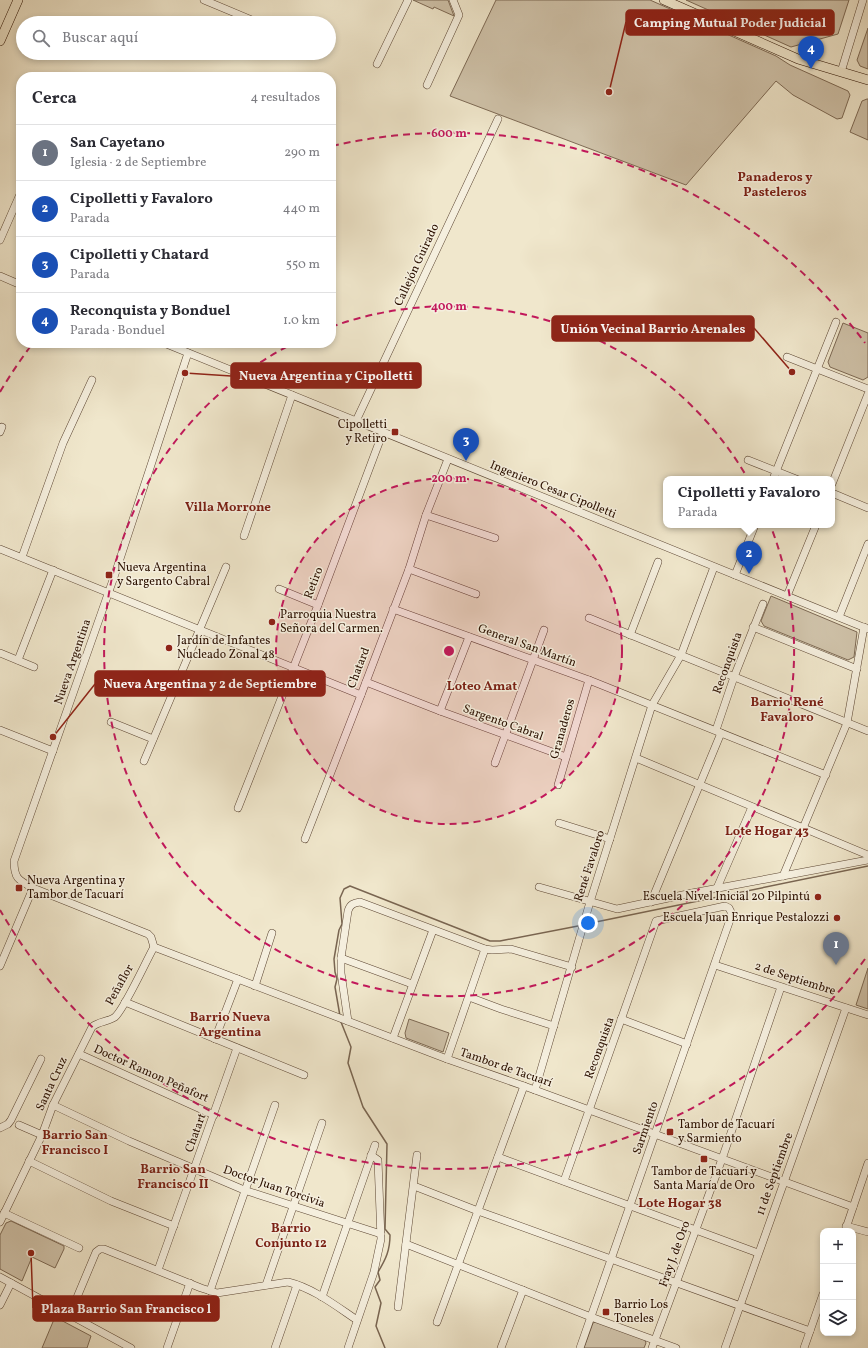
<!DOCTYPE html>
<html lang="es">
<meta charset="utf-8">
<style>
body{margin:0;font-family:Vollkorn,serif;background:#f7f7f7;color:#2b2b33}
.controls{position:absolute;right:12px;bottom:12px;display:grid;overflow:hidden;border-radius:8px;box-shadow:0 2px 6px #0003}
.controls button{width:36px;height:36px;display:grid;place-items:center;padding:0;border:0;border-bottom:1px solid #e1e1e2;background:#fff;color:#2b2b33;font:20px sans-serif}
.you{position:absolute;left:588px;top:923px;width:14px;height:14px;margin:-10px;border:3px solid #fff;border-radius:50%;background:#1a73e8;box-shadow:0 0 0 6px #1a73e833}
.badge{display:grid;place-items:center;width:26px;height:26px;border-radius:50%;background:#2563eb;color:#fff;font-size:13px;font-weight:700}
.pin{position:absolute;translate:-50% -33px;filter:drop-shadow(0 1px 2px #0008)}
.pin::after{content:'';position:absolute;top:21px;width:14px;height:12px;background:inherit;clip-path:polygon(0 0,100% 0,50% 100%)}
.popup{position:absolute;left:663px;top:476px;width:172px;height:52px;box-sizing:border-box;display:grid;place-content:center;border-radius:8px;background:#fff;filter:drop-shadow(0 1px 3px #0005);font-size:13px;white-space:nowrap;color:#7c7c81}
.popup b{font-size:15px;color:#2b2b33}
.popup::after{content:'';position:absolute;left:50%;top:100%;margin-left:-8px;border:8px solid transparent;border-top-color:#fff}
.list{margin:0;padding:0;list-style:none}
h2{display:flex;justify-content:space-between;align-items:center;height:52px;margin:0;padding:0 16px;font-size:17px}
h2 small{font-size:13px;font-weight:400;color:#7c7c81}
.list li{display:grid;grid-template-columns:26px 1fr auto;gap:12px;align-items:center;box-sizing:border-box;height:56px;padding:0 16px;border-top:1px solid #e1e1e2}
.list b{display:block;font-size:15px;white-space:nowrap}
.list p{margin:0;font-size:13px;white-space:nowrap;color:#7c7c81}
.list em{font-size:13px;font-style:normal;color:#7c7c81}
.icon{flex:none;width:22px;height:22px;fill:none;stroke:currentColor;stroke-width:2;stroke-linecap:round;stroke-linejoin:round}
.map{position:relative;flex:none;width:868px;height:1348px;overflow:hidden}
.search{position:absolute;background:#fff;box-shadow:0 2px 6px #0003;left:16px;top:16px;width:320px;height:44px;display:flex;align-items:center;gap:10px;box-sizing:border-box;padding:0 14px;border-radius:22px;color:#7c7c81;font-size:15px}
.panel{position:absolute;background:#fff;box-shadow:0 2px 6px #0003;left:16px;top:72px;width:320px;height:276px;border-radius:16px}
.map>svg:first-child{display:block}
.green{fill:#cfc2a9;stroke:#7d6954}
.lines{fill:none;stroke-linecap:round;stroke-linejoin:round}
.stream{stroke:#796551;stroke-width:1.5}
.minor-casing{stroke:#5c4633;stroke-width:8}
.major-casing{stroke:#2b1000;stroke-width:10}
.minor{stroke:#f5efde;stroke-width:7}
.major{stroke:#f0e7cc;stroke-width:9}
.ring{fill:none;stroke:#c2185b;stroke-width:2;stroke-dasharray:7 5}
.poi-dot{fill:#8f2418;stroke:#f5efde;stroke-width:1.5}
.labels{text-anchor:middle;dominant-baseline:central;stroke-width:3;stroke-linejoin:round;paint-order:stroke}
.street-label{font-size:12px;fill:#2b1000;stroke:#f5efde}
.poi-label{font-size:12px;fill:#2b1000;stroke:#f5efde;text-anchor:start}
.neighbourhood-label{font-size:13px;font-weight:bold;fill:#7a1f14;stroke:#f5efde}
.centre{fill:#c2185b;stroke:#f5efde;stroke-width:2}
.ring-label{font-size:12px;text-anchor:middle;font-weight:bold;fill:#c2185b;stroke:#f5efde;stroke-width:3;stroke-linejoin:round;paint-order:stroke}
.leader{fill:none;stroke:#8f2418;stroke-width:1.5}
.callout-dot{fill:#8f2418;stroke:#f5efde;stroke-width:1.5}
.callout{fill:#8f2418;stroke:#8f2418;stroke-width:1.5}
.callout-label{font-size:13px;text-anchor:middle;font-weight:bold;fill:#fff}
</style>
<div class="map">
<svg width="868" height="1348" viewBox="0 0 868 1348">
<rect width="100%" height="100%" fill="#f0e7cc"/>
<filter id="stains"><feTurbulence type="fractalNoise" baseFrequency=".005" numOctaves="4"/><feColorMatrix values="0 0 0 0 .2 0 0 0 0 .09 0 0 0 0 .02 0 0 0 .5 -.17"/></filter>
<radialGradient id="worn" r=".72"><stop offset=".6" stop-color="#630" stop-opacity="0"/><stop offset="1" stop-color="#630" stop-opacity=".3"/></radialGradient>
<g class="green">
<polygon points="413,0 448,0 454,16 434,7 433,9"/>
<polygon points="496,0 650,0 776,56 790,65 848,91 850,95 842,118 837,119 793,95 776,81 686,185 450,96"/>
<polygon points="686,0 849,0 838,34 791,47"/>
<polygon points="868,28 868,69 860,66 857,60"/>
<polygon points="867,99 868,99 868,140 850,132 862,101"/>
<polygon points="843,323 868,333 868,377 863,380 830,367 828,362"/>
<polygon points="771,596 857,632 854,657 848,660 764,626 761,621"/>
<polygon points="868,968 868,1009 856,1005"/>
<polygon points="409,1019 449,1033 443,1052 406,1038 405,1033"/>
<polygon points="11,1221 64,1246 64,1249 55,1268 32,1257 22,1281 0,1269 0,1235 6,1223"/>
<polygon points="55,1317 91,1336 87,1348 42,1348"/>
<polygon points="597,1321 644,1338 646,1343 644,1348 584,1348 593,1323"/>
</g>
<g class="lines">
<g class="stream">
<polyline points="591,923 868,866"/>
<polyline points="340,1016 335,987 337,979 335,972 334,959 339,930 342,924 340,898 344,889 350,886 490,941 500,941 578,926"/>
<path d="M341 1022 351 1047 348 1063 363 1107 387 1144 385 1229 390 1235C390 1250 386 1259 378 1272L380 1280 375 1287 381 1303 376 1326 385 1348"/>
</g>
<g class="minor-casing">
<g id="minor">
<polyline points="204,0 259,23"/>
<polyline points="377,64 408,0"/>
<polyline points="841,72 863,0"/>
<polyline points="427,85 459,15 453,0"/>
<polyline points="0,240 21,192"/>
<polyline points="0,276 21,285"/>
<polyline points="164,343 868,629"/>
<polyline points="787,357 868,389"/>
<polyline points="356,421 498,119"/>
<polyline points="0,432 2,427"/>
<polyline points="748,460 796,479"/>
<polyline points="773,479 836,322"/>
<polyline points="832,484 868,394"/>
<polyline points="832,493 868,508"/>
<polyline points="426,515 495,538"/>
<polyline points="244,536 292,395"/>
<polyline points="0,549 361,695"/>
<polyline points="22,557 63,443 92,380"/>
<polyline points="409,569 476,594"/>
<polyline points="735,575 755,525"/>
<polyline points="279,589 318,605"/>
<polyline points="787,596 816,525"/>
<polyline points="393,609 589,680 826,775"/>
<polyline points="839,617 868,544"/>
<polyline points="589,618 868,731"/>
<polyline points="753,627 857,669"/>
<polyline points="630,635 658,562"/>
<polyline points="0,653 34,667"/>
<polyline points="18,660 53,570"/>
<polyline points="366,682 440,711 566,757"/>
<polyline points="440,711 469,637"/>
<polyline points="111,722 153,739"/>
<polyline points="0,730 53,751"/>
<polyline points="716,730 734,677 763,604"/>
<polyline points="636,758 868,855"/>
<polyline points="144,761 226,567"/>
<polyline points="495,763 544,630"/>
<polyline points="558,785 589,680"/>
<polyline points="238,808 318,605 383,432"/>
<polyline points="559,823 610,839"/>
<polyline points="305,839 361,695 409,569 426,515 448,459"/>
<polyline points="783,876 847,723 864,627"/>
<polyline points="539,887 617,909 692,893 868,860"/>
<polyline points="33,888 148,934 151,937 154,947"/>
<polyline points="717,888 752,807"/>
<polyline points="651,902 721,733"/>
<polyline points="154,947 447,1059 524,1086 853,1207"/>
<polyline points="341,958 412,984"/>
<polyline points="715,965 868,1015"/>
<path d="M0 966 33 888C18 880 14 878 14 861L114 577 188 353"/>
<polyline points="255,986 272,933"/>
<polyline points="469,997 501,1009 554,1026"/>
<polyline points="125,1002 304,1075"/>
<polyline points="621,1019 687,1044"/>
<path d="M348 1021 341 973V958L348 911C350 904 354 903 360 902L485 949 492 950 511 949 572 967"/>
<polyline points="393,1038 433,930"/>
<polyline points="215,1039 238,979"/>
<polyline points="79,1054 214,1115"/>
<polyline points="447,1059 485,949"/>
<polyline points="535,1090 590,902 652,705 681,655 714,567"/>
<polyline points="53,1105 129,1141 244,1190 381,1234"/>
<polyline points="19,1125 42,1135"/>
<polyline points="0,1128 8,1124 11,1120 41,1059"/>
<polyline points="498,1157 758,1253"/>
<polyline points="29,1161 111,1201 174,1226"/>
<polyline points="564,1181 656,921 725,906 729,908 732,914 580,1348"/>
<polyline points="414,1186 478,1211 810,1331"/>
<polyline points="4,1213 79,1248"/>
<path d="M0 1222 42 1135 53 1105 92 1027C99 1021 108 1022 115 1017 125 1008 146 961 154 947"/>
<polyline points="846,1226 868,1232"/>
<polyline points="845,1231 868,1163"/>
<polyline points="406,1244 591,1317 676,1348"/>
<polyline points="158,1270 237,1048"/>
<polyline points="0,1277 131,1348"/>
<polyline points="266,1285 322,1123"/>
<polyline points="210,1291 275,1105"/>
<polyline points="322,1297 375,1145"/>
<polyline points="0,1305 11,1283"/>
<polyline points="398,1307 417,1155"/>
<path d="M70 1314 96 1252 100 1249H104L201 1288 217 1293 288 1282C313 1288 336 1306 357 1320"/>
<polyline points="437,1322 524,1086"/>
<polyline points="167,1348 190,1283"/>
<polyline points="275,1348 297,1285"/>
<polyline points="348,1348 374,1272 381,1239 378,1160 371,1155"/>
<polyline points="501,1348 523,1290"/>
<polyline points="652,1348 722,1159 781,987"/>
<polyline points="725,1348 846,1008"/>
<polyline points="804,1348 823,1294"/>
</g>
</g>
<g class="major-casing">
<g id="major">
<polyline points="664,0 798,59 868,80"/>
<polyline points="0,41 18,0"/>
</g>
</g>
<use href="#minor" class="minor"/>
<use href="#major" class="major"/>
</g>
<circle cx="449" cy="651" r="173" fill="#c2185b" fill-opacity=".12"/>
<g class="ring">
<circle cx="449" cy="651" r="173"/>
<path d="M331 327A345 345 0 1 1 292 344"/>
<path d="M865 959A518 518 0 0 1 0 910M0 392A518 518 0 0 1 30 347M332 146A518 518 0 0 1 865 343"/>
</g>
<g class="poi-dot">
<rect x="391" y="428" width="8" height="8" rx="2"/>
<rect x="105" y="571" width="8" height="8" rx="2"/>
<circle cx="272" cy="622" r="4"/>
<circle cx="169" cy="648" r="4"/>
<rect x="15" y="884" width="8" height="8" rx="2"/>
<circle cx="818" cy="897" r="4"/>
<circle cx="837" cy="918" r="4"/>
<rect x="666" y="1128" width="8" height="8" rx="2"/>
<rect x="700" y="1155" width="8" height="8" rx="2"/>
<rect x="602" y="1308" width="8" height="8" rx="2"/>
</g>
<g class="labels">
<g class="street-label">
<text transform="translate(417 265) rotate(-65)">Callejón Guirado</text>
<text transform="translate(553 490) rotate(22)">Ingeniero Cesar Cipolletti</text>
<text transform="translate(314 583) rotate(-69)">Retiro</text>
<text transform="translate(527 646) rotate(20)">General San Martín</text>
<text transform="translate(73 662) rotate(-71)">Nueva Argentina</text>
<text transform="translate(728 663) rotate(-70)">Reconquista</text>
<text transform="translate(359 668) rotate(-69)">Chatard</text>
<text transform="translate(503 723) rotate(20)">Sargento Cabral</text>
<text transform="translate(563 729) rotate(-74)">Granaderos</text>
<text transform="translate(590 866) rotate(-72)">René Favaloro</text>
<text transform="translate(795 979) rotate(18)">2 de Septiembre</text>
<text transform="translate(120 985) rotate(-61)">Peñaflor</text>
<text transform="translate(600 1048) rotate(-70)">Reconquista</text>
<text transform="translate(506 1068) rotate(19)">Tambor de Tacuarí</text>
<text transform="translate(151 1074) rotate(24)">Doctor Ramon Peñafort</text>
<text transform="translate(52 1084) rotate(-65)">Santa Cruz</text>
<text transform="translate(646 1128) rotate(-71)">Sarmiento</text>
<text transform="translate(196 1133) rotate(-70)">Chatart</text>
<text transform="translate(775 1174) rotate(-70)">11 de Septiembre</text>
<text transform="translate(274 1187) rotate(19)">Doctor Juan Torcivia</text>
<text transform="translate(675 1254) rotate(-70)">Fray J. de Oro</text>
</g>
<g class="poi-label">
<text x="387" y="425" text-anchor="end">Cipolletti<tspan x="387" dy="14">y Retiro</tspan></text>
<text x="117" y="568">Nueva Argentina<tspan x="117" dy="14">y Sargento Cabral</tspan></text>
<text x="280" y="615">Parroquia Nuestra<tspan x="280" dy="14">Señora del Carmen.</tspan></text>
<text x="177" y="641">Jardín de Infantes<tspan x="177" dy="14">Nucleado Zonal 48</tspan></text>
<text x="27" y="881">Nueva Argentina y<tspan x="27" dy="14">Tambor de Tacuarí</tspan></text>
<text x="810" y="897" text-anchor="end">Escuela Nivel Inicial 20 Pilpintú</text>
<text x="829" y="918" text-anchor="end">Escuela Juan Enrique Pestalozzi</text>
<text x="678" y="1125">Tambor de Tacuarí<tspan x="678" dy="14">y Sarmiento</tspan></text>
<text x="704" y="1172" text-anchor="middle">Tambor de Tacuarí y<tspan x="704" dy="14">Santa María de Oro</tspan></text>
<text x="614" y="1305">Barrio Los<tspan x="614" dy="14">Toneles</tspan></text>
</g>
<g class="neighbourhood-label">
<text x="775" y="178">Panaderos y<tspan x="775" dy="15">Pasteleros</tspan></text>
<text x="228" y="508">Villa Morrone</text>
<text x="482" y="687">Loteo Amat</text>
<text x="787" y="703">Barrio René<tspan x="787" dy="15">Favaloro</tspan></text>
<text x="767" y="832">Lote Hogar 43</text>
<text x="230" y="1018">Barrio Nueva<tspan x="230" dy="15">Argentina</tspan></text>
<text x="75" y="1136">Barrio San<tspan x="75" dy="15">Francisco I</tspan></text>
<text x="173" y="1170">Barrio San<tspan x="173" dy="15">Francisco II</tspan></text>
<text x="680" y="1204">Lote Hogar 38</text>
<text x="291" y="1229">Barrio<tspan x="291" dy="15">Conjunto 12</tspan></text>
</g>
</g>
<circle cx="449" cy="651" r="6" class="centre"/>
<g class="ring-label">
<text x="449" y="137">600 m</text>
<text x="449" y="310">400 m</text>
<text x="449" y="482">200 m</text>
</g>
<path class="leader" d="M609 92L626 22M792 372L754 328M185 373L231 376M53 737L95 684M31 1253L33 1308"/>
<g class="callout-dot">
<circle cx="609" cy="92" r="4"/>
<circle cx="792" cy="372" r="4"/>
<circle cx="185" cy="373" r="4"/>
<circle cx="53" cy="737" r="4"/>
<circle cx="31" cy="1253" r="4"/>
</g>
<g class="callout">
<rect x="626" y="10" width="208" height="25" rx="4"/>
<rect x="552" y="316" width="202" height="25" rx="4"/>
<rect x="231" y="363" width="190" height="25" rx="4"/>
<rect x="95" y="671" width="230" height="25" rx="4"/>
<rect x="33" y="1296" width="186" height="25" rx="4"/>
</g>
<g class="callout-label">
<text x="730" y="27">Camping Mutual Poder Judicial</text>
<text x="653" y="333">Unión Vecinal Barrio Arenales</text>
<text x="326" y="380">Nueva Argentina y Cipolletti</text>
<text x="210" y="688">Nueva Argentina y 2 de Septiembre</text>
<text x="126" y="1313">Plaza Barrio San Francisco l</text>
</g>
<rect width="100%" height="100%" filter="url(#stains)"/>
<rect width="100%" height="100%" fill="url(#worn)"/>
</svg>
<div class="controls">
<button>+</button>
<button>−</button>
<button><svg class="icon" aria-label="layers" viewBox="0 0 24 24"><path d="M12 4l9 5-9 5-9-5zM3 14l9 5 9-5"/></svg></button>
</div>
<div class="you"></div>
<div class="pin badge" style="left:836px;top:965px;background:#6b7280">1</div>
<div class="pin badge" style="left:749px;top:574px;background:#1a4fb4">2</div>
<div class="popup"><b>Cipolletti y Favaloro</b>Parada</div>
<div class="pin badge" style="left:466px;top:461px;background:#1a4fb4">3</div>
<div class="pin badge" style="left:811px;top:69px;background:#1a4fb4">4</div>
<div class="search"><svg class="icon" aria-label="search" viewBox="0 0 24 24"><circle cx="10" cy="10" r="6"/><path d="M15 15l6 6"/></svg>Buscar aquí</div>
<section class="panel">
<h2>Cerca<small>4 resultados</small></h2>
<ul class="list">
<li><span class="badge" style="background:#6b7280">1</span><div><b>San Cayetano</b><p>Iglesia · 2 de Septiembre</p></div><em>290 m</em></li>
<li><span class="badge" style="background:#1a4fb4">2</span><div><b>Cipolletti y Favaloro</b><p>Parada</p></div><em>440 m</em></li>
<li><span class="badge" style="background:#1a4fb4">3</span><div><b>Cipolletti y Chatard</b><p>Parada</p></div><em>550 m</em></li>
<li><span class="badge" style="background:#1a4fb4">4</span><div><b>Reconquista y Bonduel</b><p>Parada · Bonduel</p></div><em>1.0 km</em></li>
</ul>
</section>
</div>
